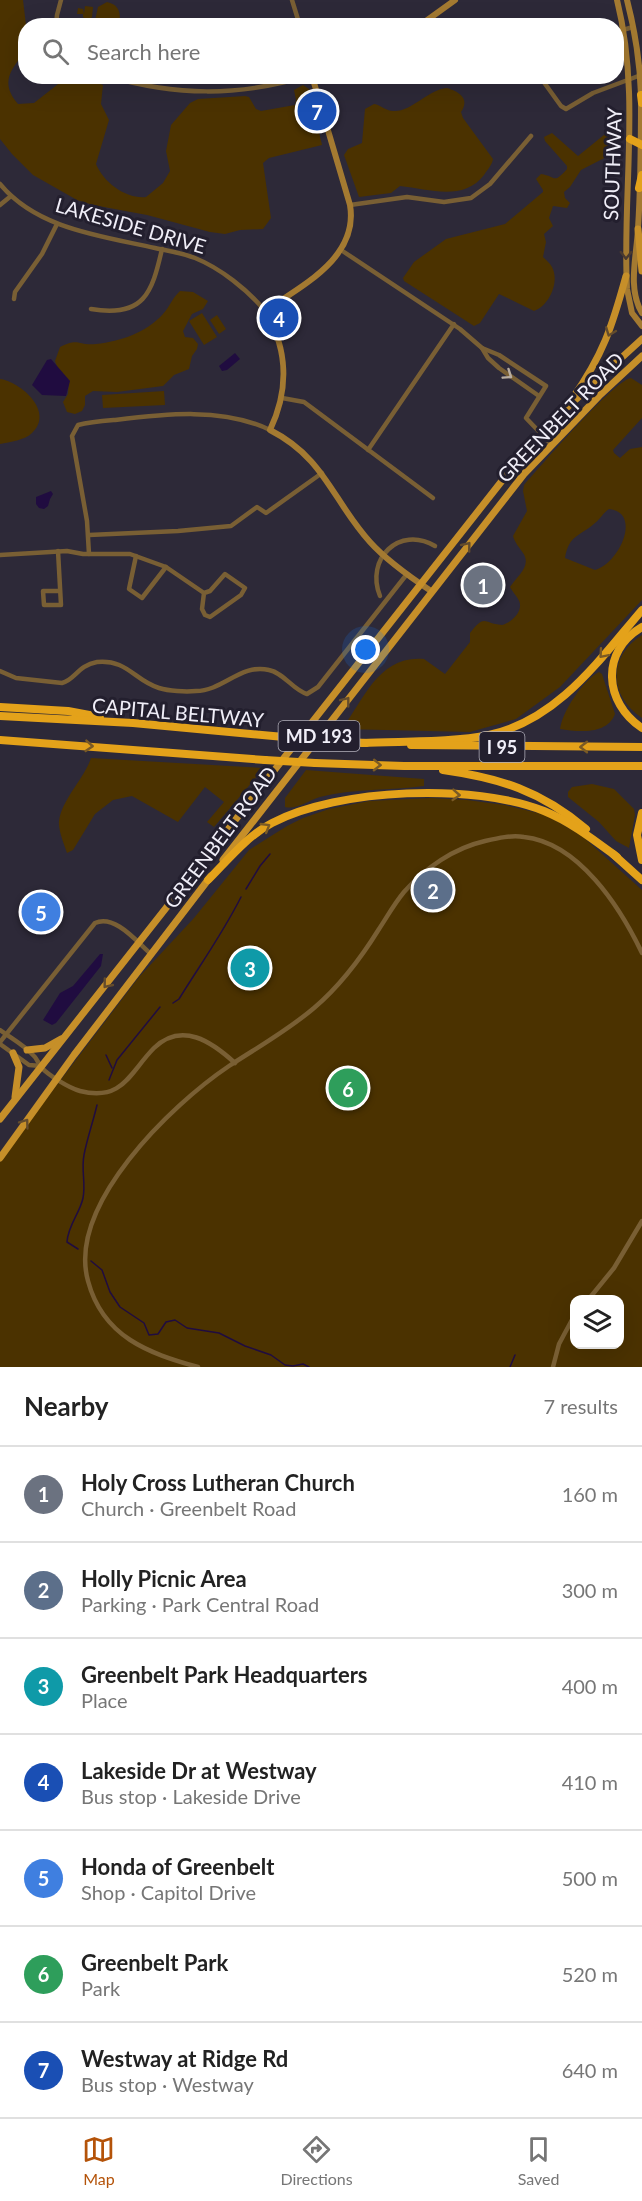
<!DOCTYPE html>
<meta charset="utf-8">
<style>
body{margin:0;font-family:Lato,sans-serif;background:#f2f2f2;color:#222}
.controls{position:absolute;right:18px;bottom:18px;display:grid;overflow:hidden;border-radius:12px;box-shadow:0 6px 24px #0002}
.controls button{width:54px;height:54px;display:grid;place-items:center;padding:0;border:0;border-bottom:2px solid #e0e0e0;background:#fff;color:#222;font:30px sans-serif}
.you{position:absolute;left:366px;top:650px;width:21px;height:21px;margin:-15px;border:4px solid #fff;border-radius:50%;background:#1a73e8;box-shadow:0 0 0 9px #1a73e833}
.badge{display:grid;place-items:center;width:39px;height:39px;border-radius:50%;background:#b45309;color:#fff;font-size:20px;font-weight:700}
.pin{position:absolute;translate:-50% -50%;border:3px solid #fff;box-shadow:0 2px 6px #0006}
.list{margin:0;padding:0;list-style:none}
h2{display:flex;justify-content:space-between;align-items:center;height:78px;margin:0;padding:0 24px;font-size:26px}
h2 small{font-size:20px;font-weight:400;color:#767676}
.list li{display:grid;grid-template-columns:39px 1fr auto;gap:18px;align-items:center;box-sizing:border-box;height:96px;padding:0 24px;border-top:2px solid #e0e0e0}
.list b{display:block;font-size:22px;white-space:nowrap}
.list p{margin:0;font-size:20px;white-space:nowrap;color:#767676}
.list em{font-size:20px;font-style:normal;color:#767676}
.icon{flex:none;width:33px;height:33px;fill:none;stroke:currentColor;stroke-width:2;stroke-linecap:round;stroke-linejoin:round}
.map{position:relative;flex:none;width:642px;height:1367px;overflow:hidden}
.search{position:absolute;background:#fff;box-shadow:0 6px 24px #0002;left:18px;right:18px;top:18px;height:66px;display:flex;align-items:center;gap:15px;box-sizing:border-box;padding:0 21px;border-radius:24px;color:#767676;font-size:22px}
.sheet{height:750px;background:#fff}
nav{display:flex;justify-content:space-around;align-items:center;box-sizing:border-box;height:84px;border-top:2px solid #e0e0e0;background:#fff;font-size:16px;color:#767676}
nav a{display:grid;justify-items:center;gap:3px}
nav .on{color:#b45309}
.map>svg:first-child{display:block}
.green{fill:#4b3200;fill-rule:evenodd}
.water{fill:#200c40}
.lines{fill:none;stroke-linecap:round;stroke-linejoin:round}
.stream{stroke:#200c40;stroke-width:1.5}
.street{stroke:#795f34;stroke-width:4.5}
.secondary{stroke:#a47a31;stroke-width:6}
.primary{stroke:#c68f29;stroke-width:7}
.highway{stroke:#e4a21a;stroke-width:8}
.highway-bridge{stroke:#e4a21a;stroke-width:8}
.oneway{stroke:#4a3a2f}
.oneway2{stroke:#644c2c}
.oneway3{stroke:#baaea0}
.oneway4{stroke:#7a5a25}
.labels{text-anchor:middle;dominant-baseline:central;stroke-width:6;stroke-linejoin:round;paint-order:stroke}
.shield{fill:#231f2e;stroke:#b2b0bb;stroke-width:1.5}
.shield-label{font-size:18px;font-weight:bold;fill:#f0eef8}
.street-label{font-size:20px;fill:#f0eef8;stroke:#231f2e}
</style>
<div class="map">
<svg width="642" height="1367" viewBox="0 0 642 1367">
<rect width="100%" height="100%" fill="#2d2938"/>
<g class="green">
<path d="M0 0H23L26 25 25 52C10 70 0 83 18 104L34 103 67 77H83L103 85 101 104 109 120 96 164C104 183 126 199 146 197L163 183 170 171 166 151 171 125 190 103 198 99 245 96 249 97 256 109 261 111 295 105 296 100 294 90 303 85 309 89 322 145 269 158 263 163 271 218 263 229 240 230 225 234 210 232 147 215 93 205 77 200 33 175 12 154 0 139Z"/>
<path d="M107 2C120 5 121 14 119 25H94L98 7Z"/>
<polygon points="85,6 93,7 92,17 88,21 83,17 83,14 77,14 78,8 83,9 84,14"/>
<path d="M447 88C460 92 470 99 461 112L463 118 493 159C492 165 488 169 484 175 463 202 429 189 400 186L391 193 359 197 344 155 348 149 362 143 365 109 374 104C381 105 386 111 393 111 410 113 429 89 447 88Z"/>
<path d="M615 126 620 127 618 151 581 170 570 187 564 192 565 198 570 203 567 208 553 206 549 218 553 226 544 234 546 242 543 257C546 260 550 263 552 267 560 282 549 306 534 311L499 294 480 323 474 326 404 281 403 278 414 262 446 239 505 224 543 192V190L536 179 541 174C556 176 553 185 567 169V166L545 141 544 137 552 133 578 156Z"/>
<path d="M180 291 193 292 208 301 203 309 192 314 183 331 185 337 193 338 198 344 197 349 192 356 189 369 174 375 163 386 117 392 93 391 85 396V405L82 411 75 414 67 412 63 402 68 394 69 381 58 369 55 361 60 347C79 337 78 346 96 344 121 341 146 333 163 314 170 306 173 297 180 291Z"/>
<polygon points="202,313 217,337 204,345 189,321"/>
<polygon points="217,315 226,329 219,334 210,320"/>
<path d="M631 378 642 385V418L613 450 614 453 620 458 630 449 642 447V600L560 687 516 719 470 732 342 729C364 699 379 655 424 659L445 674 470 642V633C486 613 483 624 502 625 510 623 521 614 520 604 519 598 513 593 510 587 517 576 532 566 523 553 519 547 515 543 513 536L527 511 523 491 524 485C540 467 614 380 631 378ZM609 509C642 512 620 563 595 570L565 558C569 534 581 536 595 523 601 518 603 513 609 509Z"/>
<path d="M0 379C21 382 55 412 32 433 25 440 10 442 0 444Z"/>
<polygon points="164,391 165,405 103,408 102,395"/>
<path d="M642 635V718C609 696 607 657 642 635Z"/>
<path d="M599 672 602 674 615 714C607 735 578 732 560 729 562 712 583 680 599 672Z"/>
<path d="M91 758 264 768 214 827 207 822 224 802 205 787 178 822 132 796 113 800 95 814 73 850 67 853C64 844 58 830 59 821 62 799 84 779 91 758Z"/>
<path d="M306 770 424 779V786C390 791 353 788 320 797 309 800 297 810 285 807V798Z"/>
<polygon points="592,784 614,789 634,809 635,815 629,848 616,841 599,822 568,797 568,792 572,787"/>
<path d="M431 798 467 800 505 805 546 815 582 836 642 890V1367H0V1162L34 1115 139 977 194 918 249 850 287 826 303 818 329 809 369 801ZM574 1300H620V1344H574Z"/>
</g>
<g class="water">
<polygon points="235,353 240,359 227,370 222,371 219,366"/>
<polygon points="51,359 70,381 66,396 42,395 32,385 47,360"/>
<polygon points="51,491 53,494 50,499 48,506 44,509 39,508 36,504 36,497"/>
<polygon points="100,954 103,954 101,966 56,1023 52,1025 43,1020 60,993 73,986"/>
</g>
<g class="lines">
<g class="stream">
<polyline points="246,889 260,866 270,854"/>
<path d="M173 1003 179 999C200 965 223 933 241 897"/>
<polyline points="106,1055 112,1068"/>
<polyline points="109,1080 117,1060 160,1007"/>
<path d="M78 1249 67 1242C68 1225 80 1213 83 1198 86 1183 81 1170 84 1155 87 1139 93 1122 97 1105"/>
<polyline points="91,1261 102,1270 110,1292 120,1307 144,1323 149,1335 158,1334 166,1322 175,1320 187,1328 219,1333 245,1346 271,1355 285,1365 293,1366 303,1364 309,1367"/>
<polyline points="510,1367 515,1355"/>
</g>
<g class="street">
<polyline points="292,0 300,26"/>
<polyline points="56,26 57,15 61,0"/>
<polyline points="616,32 633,27"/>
<path d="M107 76C175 96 238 97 307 76"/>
<polyline points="543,81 561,106 566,109 593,93 641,75"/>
<path d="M0 184C37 229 101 236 155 248 168 251 182 253 195 258 220 268 248 290 265 311"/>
<polyline points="0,205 11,196"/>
<polyline points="350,205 407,197 444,202 471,198 490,184 531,136"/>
<polyline points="341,250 460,329 482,348 488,358 499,368 539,396"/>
<polyline points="14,299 15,292 42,254 57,224"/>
<path d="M91 309C144 318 152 293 162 249"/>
<polyline points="482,348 499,355 546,386 526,418 551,444"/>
<polyline points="282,398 304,402 433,498"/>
<polyline points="368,450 454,324"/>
<polyline points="89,535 178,531 231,526 257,507 266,513 322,473"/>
<polyline points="58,551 61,605 44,605 43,591 60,591"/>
<path d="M89 554 87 521 72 436 78 425C90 422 103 421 115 420 165 414 223 407 270 430"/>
<polyline points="0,555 67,551 83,554 130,554 166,567 204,593 202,609 205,615 210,617 241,595 245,588 225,574 210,591 204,593"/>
<polyline points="136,556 129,589 142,598 166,567"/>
<path d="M380 596C365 559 399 525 435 546"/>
<path d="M0 671 16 678 62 683C75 680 78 665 97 662 127 659 135 681 159 688 169 691 185 692 196 691 223 691 241 663 269 670 284 673 293 690 307 694L318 687 407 574"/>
<path d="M0 1030C11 1038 24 1045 33 1055 37 1058 38 1063 41 1067 48 1075 69 1088 80 1091 123 1102 130 1072 154 1048 182 1021 212 1042 235 1063"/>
<path d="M0 1042 95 923C115 914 137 942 151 954"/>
<polyline points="0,1044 29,1065 41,1066"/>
<polyline points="588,1300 614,1268 642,1221"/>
<path d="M198 1367C148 1353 103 1337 88 1281 67 1205 171 1105 229 1066 258 1047 287 1031 314 1008 340 986 361 958 379 929 387 917 394 904 404 892 425 868 454 848 485 841 498 838 511 835 524 837 579 843 620 907 642 953"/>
<polyline points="553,1367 559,1344 574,1316"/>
</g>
<g class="secondary">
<path d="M617 0C641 96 622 192 627 289L632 313 642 326"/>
<path d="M627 0C635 31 640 63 641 95 641 139 641 184 638 228 637 255 627 288 642 313"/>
<polyline points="419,26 455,0"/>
<path d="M312 76 350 205C359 258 301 286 265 311 288 349 289 390 270 430 325 458 332 500 370 542 387 561 410 577 431 591"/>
</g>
<g class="primary">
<polyline points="638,229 642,271"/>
<path d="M572 399C603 355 612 327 626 276"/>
<polyline points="223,860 524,474 599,396 642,356"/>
<polyline points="27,1050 45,1048 61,1039"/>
<polyline points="13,1053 19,1067 15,1097"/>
<polyline points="0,1119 505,477 561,413 642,339"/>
<polyline points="0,1158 74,1055 211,876"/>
</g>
<g class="highway">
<polyline points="641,95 642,103"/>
<polyline points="630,139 642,145"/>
<polyline points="639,188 642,175"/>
<path d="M642 627C600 651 604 703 642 728"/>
<polyline points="0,707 68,711 100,717"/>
<polyline points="0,716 133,723 284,737"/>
<polyline points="0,740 265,760"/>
<polyline points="333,741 366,743"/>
<path d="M362 743C402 741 451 743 489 735 558 720 599 660 642 610"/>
<polyline points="411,745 642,747"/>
<polyline points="315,763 404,766 642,766"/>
<path d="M443 770C500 778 541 791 586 829"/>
<polyline points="642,813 637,835 642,860"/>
<polyline points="613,854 642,880"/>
<path d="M208 880C228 860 247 836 272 823 339 788 474 783 544 811 571 822 594 840 617 857"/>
</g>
<g class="highway-bridge">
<polyline points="284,737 333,741"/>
<polyline points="265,760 315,763"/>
</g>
</g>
<defs><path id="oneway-chevron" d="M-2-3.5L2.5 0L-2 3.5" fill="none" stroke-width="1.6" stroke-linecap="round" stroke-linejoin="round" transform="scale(1.5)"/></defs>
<use class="oneway" href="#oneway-chevron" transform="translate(626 255) rotate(91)"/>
<g class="oneway2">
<use href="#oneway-chevron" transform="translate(610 332) rotate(111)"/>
<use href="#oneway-chevron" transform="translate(467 546) rotate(-51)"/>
<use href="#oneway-chevron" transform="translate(346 701) rotate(-52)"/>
<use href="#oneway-chevron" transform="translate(107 984) rotate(129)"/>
<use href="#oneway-chevron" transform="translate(25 1123) rotate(-54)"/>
</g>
<use class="oneway3" href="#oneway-chevron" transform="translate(508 375) rotate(34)"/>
<g class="oneway4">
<use href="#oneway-chevron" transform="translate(603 654) rotate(131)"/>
<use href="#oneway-chevron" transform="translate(89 746) rotate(4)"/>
<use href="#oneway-chevron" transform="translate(584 747) rotate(-180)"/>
<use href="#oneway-chevron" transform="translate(377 765) rotate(1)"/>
<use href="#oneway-chevron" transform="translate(456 795) rotate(4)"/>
<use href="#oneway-chevron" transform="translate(266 827) rotate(-31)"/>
</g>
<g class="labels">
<g class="shield">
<rect x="278.5" y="721" width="81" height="30" rx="4.5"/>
<rect x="479.5" y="732" width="45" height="30" rx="4.5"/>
</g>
<g class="shield-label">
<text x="319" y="736">MD 193</text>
<text x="502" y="747">I 95</text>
</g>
<g class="street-label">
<text transform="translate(612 164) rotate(-88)">SOUTHWAY</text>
<text transform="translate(131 225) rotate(16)">LAKESIDE DRIVE</text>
<text transform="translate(560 417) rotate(-46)">GREENBELT ROAD</text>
<text transform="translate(178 712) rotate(5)">CAPITAL BELTWAY</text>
<text transform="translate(220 837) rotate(-53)">GREENBELT ROAD</text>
</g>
</g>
</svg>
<div class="controls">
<button><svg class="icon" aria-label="layers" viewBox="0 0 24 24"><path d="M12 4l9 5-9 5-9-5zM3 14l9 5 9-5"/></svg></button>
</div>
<div class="you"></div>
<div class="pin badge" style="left:483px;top:585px;background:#6b7280">1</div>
<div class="pin badge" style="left:433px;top:890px;background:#5c6f8a">2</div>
<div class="pin badge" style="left:250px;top:968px;background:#0f9aa8">3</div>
<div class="pin badge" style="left:279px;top:318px;background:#1a4fb4">4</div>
<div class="pin badge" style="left:41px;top:912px;background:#3f7fe0">5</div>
<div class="pin badge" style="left:348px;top:1088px;background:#2e9e5b">6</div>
<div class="pin badge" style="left:317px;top:111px;background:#1a4fb4">7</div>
<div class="search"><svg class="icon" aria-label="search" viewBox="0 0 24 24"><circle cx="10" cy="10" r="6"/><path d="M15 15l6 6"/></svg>Search here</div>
</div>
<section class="sheet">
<h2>Nearby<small>7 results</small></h2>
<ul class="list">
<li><span class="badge" style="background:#6b7280">1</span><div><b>Holy Cross Lutheran Church</b><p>Church · Greenbelt Road</p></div><em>160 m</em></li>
<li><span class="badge" style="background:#5c6f8a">2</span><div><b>Holly Picnic Area</b><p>Parking · Park Central Road</p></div><em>300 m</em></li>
<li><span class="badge" style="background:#0f9aa8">3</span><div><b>Greenbelt Park Headquarters</b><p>Place</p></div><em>400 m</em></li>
<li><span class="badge" style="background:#1a4fb4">4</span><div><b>Lakeside Dr at Westway</b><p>Bus stop · Lakeside Drive</p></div><em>410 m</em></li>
<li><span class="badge" style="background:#3f7fe0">5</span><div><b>Honda of Greenbelt</b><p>Shop · Capitol Drive</p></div><em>500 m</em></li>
<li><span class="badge" style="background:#2e9e5b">6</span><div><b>Greenbelt Park</b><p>Park</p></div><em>520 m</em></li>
<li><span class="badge" style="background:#1a4fb4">7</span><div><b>Westway at Ridge Rd</b><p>Bus stop · Westway</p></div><em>640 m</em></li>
</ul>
</section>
<nav>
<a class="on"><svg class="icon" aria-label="map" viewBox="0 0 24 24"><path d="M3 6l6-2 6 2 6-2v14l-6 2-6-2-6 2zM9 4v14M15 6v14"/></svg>Map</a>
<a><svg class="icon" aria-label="directions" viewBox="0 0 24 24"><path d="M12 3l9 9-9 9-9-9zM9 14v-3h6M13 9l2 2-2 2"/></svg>Directions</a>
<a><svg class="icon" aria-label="saved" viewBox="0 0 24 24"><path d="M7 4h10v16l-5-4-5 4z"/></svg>Saved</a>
</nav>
